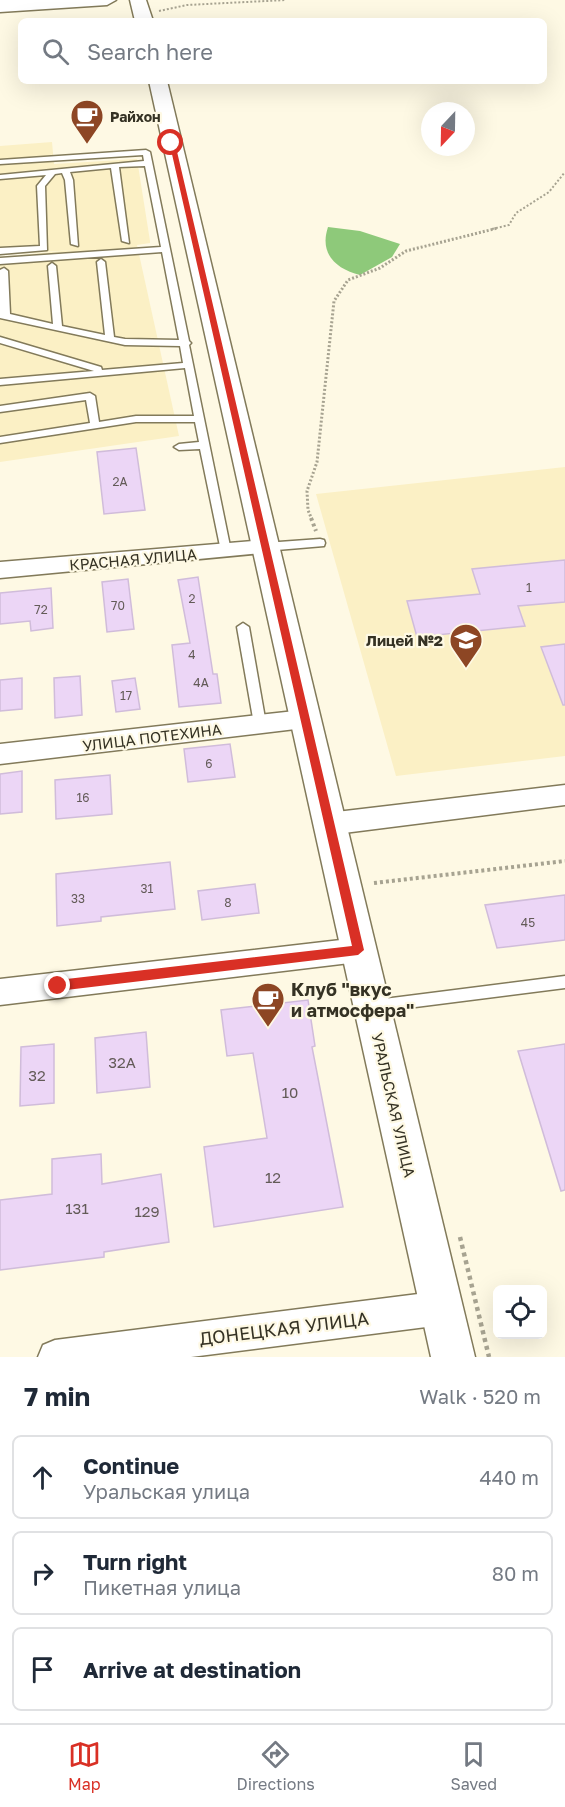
<!DOCTYPE html>
<meta charset="utf-8">
<style>
body{margin:0;font-family:"Golos Text",sans-serif;background:#f2f2f3;color:#1f2937}
.controls{position:absolute;right:18px;bottom:18px;display:grid;overflow:hidden;border-radius:9px;box-shadow:0 6px 24px #0002}
.controls button{width:54px;height:54px;display:grid;place-items:center;padding:0;border:0;border-bottom:2px solid #e0e1e3;background:#fff;color:#1f2937;font:30px sans-serif}
.compass{position:absolute;left:421px;top:102px;width:54px;height:54px;border-radius:50%;background:#fff;box-shadow:0 6px 24px #0002;rotate:202deg}
.stop{position:absolute;width:18px;height:18px;margin:-14px;border:4px solid #d93025;border-radius:50%;background:#fff}
.stop.end{background:#d93025;border-color:#fff;box-shadow:0 2px 6px #0008}
.list{margin:0;padding:0;list-style:none}
h2{display:flex;justify-content:space-between;align-items:center;height:78px;margin:0;padding:0 24px;font-size:26px}
h2 small{font-size:20px;font-weight:400;color:#747a83}
.list li{display:grid;grid-template-columns:39px 1fr auto;gap:18px;align-items:center;box-sizing:border-box;height:84px;margin:0 12px 12px;padding:0 12px;border:2px solid #e0e1e3;border-radius:9px}
.list b{display:block;font-size:22px;white-space:nowrap}
.list p{margin:0;font-size:20px;white-space:nowrap;color:#747a83}
.list em{font-size:20px;font-style:normal;color:#747a83}
.icon{flex:none;width:33px;height:33px;fill:none;stroke:currentColor;stroke-width:2;stroke-linecap:round;stroke-linejoin:round}
.map{position:relative;flex:none;width:565px;height:1357px;overflow:hidden}
.search{position:absolute;background:#fff;box-shadow:0 6px 24px #0002;left:18px;right:18px;top:18px;height:66px;display:flex;align-items:center;gap:15px;box-sizing:border-box;padding:0 21px;border-radius:9px;color:#747a83;font-size:22px}
.sheet{height:366px;background:#fff}
nav{display:flex;justify-content:space-around;align-items:center;box-sizing:border-box;height:84px;border-top:2px solid #e0e1e3;background:#fff;font-size:16px;color:#747a83}
nav a{display:grid;justify-items:center;gap:3px}
nav .on{color:#d93025}
.map>svg:first-child{display:block}
.built{fill:#fbf0c5}
.forest{fill:#8ec97a}
.building{fill:#ecd6f6;stroke:#d0bcda;stroke-width:1.5}
.lines{fill:none;stroke-linecap:round;stroke-linejoin:round}
.service-casing{stroke:#827a5a;stroke-width:3}
.minor-casing{stroke:#827a5a;stroke-width:3}
.tertiary-casing{stroke:#827a5a;stroke-width:3}
.secondary-casing{stroke:#827a5a;stroke-width:3}
.path-far3{stroke:#a7a391;stroke-width:2;stroke-dasharray:2 2;stroke-linecap:butt}
.path-far2{stroke:#a7a391;stroke-width:3;stroke-dasharray:2 2;stroke-linecap:butt}
.path-far1{stroke:#a7a391;stroke-width:4;stroke-dasharray:3 3;stroke-linecap:butt}
.path{stroke:#a7a391;stroke-width:4.5;stroke-dasharray:4 4;stroke-linecap:butt}
.service{fill:#fff;fill-rule:evenodd}
.minor{fill:#fff;fill-rule:evenodd}
.tertiary{fill:#fff;fill-rule:evenodd}
.secondary{fill:#fff;fill-rule:evenodd}
.route{fill:#d93025}
.labels{text-anchor:middle;dominant-baseline:central;stroke-width:4.5;stroke-linejoin:round;paint-order:stroke}
.number-label{font-size:12px;fill:#635b58}
.far-poi-label{font-size:14px;font-weight:bold;fill:#353224;stroke:#fef9e4;text-anchor:start}
.street-label{font-size:15px;fill:#353224;stroke:#fef9e4}
.poi-label{font-size:15px;font-weight:bold;fill:#353224;stroke:#fef9e4;text-anchor:end}
.near-number-label{font-size:15px;fill:#635b58}
.near-poi-label{font-size:18px;font-weight:bold;fill:#353224;stroke:#fef9e4;text-anchor:start}
.near-street-label{font-size:18px;fill:#353224;stroke:#fef9e4}
</style>
<div class="map">
<svg width="565" height="1357" viewBox="0 0 565 1357">
<rect width="100%" height="100%" fill="#fef9e4"/>
<g class="built">
<polygon points="52,142 54,164 137,159 150,241 150,243 137,245 179,436 0,462 0,257 72,250 0,255 0,146"/>
<polygon points="565,467 565,756 396,776 316,494"/>
</g>
<path class="forest" d="M328 227 360 231 400 244 392 257 360 275C336 269 319 254 328 227Z"/>
<g class="building">
<polygon points="136,448 145,510 104,514 97,452"/>
<polygon points="565,560 565,602 518,606 525,626 417,637 407,601 480,594 472,569"/>
<polygon points="198,577 213,674 217,674 221,703 179,707 172,645 190,643 178,580"/>
<polygon points="128,579 134,629 107,632 102,582"/>
<polygon points="51,588 53,628 31,631 30,621 0,624 0,593"/>
<polygon points="565,644 565,705 563,705 541,647"/>
<polygon points="80,676 82,715 55,718 54,678"/>
<polygon points="22,678 22,709 0,711 0,680"/>
<polygon points="135,678 140,709 116,712 112,681"/>
<polygon points="230,744 235,777 188,782 184,749"/>
<polygon points="22,771 22,812 0,814 0,774"/>
<polygon points="110,775 112,814 56,819 55,780"/>
<polygon points="170,862 175,909 101,917 101,921 57,926 56,874"/>
<polygon points="255,884 259,913 202,920 198,891"/>
<polygon points="565,895 565,940 497,948 485,905"/>
<polygon points="308,1000 315,1046 312,1047 343,1207 214,1227 204,1147 267,1138 253,1053 227,1056 221,1010"/>
<polygon points="146,1032 150,1087 97,1093 95,1038"/>
<polygon points="54,1044 54,1103 20,1106 21,1047"/>
<polygon points="565,1044 565,1190 561,1191 518,1051"/>
<polygon points="101,1154 102,1184 161,1174 169,1242 104,1252 104,1257 0,1270 0,1200 52,1194 52,1159"/>
</g>
<g class="lines">
<g class="service-casing">
<g id="service">
<polygon points="146,150 150,152 189,341 191,343 189,345 231,551 226,555 221,551 200,449 179,450 174,447 179,444 199,442 195,422 136,422 0,443 0,437 90,423 86,400 0,412 0,406 90,393 95,396 99,422 136,416 194,416 185,368 0,385 0,379 94,371 0,343 0,337 101,367 102,370 183,363 180,346 125,345 0,318 0,270 4,268 8,271 10,314 53,324 48,266 52,263 56,266 62,326 105,335 97,262 101,259 105,262 114,337 125,339 179,340 162,252 0,264 0,258 161,247 145,166 119,167 129,243 122,241 111,168 70,172 73,180 78,246 71,244 65,180 62,173 55,174 45,186 47,250 0,254 0,248 40,246 37,186 46,175 0,179 0,175 144,161 143,155 0,164 0,160"/>
<polygon points="320,539 324,540 325,543 324,546 265,551 260,547 265,543"/>
<polygon points="243,623 249,627 266,724 264,727 256,727 254,724 237,627"/>
<polygon points="565,976 565,988 376,1012 371,1011 369,1006 371,1001 376,1000"/>
</g>
</g>
<g class="minor-casing">
<g id="minor">
<polygon points="265,540 273,542 276,547 273,552 0,578 0,562"/>
<polygon points="304,710 313,712 316,719 313,726 304,728 0,764 0,744"/>
<polygon points="565,785 565,805 328,835 319,831 315,824 319,817 328,813"/>
<polygon points="358,938 368,941 372,950 368,959 358,962 0,1005 0,979"/>
<polygon points="442,1291 454,1296 459,1308 454,1320 442,1325 191,1357 38,1357 43,1345 55,1340"/>
</g>
</g>
<g class="tertiary-casing">
<g id="tertiary">
<polygon points="130,0 146,0 153,21 135,21"/>
<polygon points="149,81 167,81 475,1357 431,1357"/>
</g>
</g>
<g class="secondary-casing">
<polygon id="secondary" points="0,0 116,0 107,5 0,12"/>
</g>
<g class="path-far3">
<polyline points="159,11 187,5 286,0"/>
<polyline points="492,229 509,225 516,213 549,192 565,172"/>
</g>
<polyline class="path-far2" points="312,520 308,510 307,491 317,462 334,301 348,280 380,268 406,251 498,228"/>
<g class="path-far1">
<polyline points="311,518 316,531"/>
<polyline points="374,883 565,861"/>
</g>
<polyline class="path" points="460,1237 489,1357"/>
<use href="#service" class="service"/>
<use href="#minor" class="minor"/>
<use href="#tertiary" class="tertiary"/>
<use href="#secondary" class="secondary"/>
</g>
<polygon class="route" points="169,141 175,143 364,950 358,955 58,991 52,986 58,980 352,946"/>
<defs>
<g id="cafe-pin" transform="scale(1.725)"><path d="M0 17L-7.5 6A9.5 9.5 0 1 1 7.5 6Z" fill="#8d4624" stroke="#fef9e4"/><path d="M-5.5-4.5H6V0H3Q3 3.5 0 3.5H-2.5Q-5.5 3.5-5.5 0ZM3-3.2v2h1.7v-2ZM-6 4.5H4V6H-6Z" fill="#fff"/></g>
<g id="school-pin" transform="scale(1.725)"><path d="M0 17L-7.5 6A9.5 9.5 0 1 1 7.5 6Z" fill="#8d4624" stroke="#fef9e4"/><path d="M0-5L7-2L0 1L-7-2ZM-4 1L0 2.5L4 1V4Q0 6-4 4Z" fill="#fff"/></g>
</defs>
<g fill-rule="evenodd">
<use href="#cafe-pin" x="87" y="116"/>
<use href="#school-pin" x="466" y="640"/>
<use href="#cafe-pin" x="268" y="999"/>
</g>
<g class="labels">
<g class="number-label">
<text x="120" y="481">2А</text>
<text x="529" y="587">1</text>
<text x="192" y="598">2</text>
<text x="118" y="605">70</text>
<text x="41" y="609">72</text>
<text x="192" y="654">4</text>
<text x="201" y="682">4А</text>
<text x="126" y="695">17</text>
<text x="209" y="763">6</text>
<text x="83" y="797">16</text>
<text x="147" y="888">31</text>
<text x="78" y="898">33</text>
<text x="228" y="902">8</text>
<text x="528" y="922">45</text>
</g>
<g class="far-poi-label">
<text x="110" y="116">Райхон</text>
</g>
<g class="street-label">
<text transform="translate(133 559) rotate(-5)">КРАСНАЯ УЛИЦА</text>
<text transform="translate(152 737) rotate(-7)">УЛИЦА ПОТЕХИНА</text>
<text transform="translate(394 1105) rotate(77)">УРАЛЬСКАЯ УЛИЦА</text>
</g>
<g class="poi-label">
<text x="443" y="640">Лицей №2</text>
</g>
<g class="near-number-label">
<text x="122" y="1062">32А</text>
<text x="37" y="1075">32</text>
<text x="290" y="1092">10</text>
<text x="273" y="1177">12</text>
<text x="77" y="1208">131</text>
<text x="147" y="1211">129</text>
</g>
<g class="near-poi-label">
<text x="291" y="989">Клуб "вкус<tspan x="291" dy="21">и атмосфера"</tspan></text>
</g>
<g class="near-street-label">
<text transform="translate(284 1328) rotate(-7)">ДОНЕЦКАЯ УЛИЦА</text>
</g>
</g>
</svg>
<div class="controls">
<button><svg class="icon" aria-label="locate" viewBox="0 0 24 24"><circle cx="12" cy="12" r="6"/><path d="M12 2v4M12 18v4M2 12h4M18 12h4"/></svg></button>
</div>
<svg class="compass" viewBox="-18 -18 36 36"><path d="M0-13l5 13h-10z" fill="#e53935"/><path d="M0 13l5-13h-10z" fill="#747a83"/></svg>
<div class="stop" style="left:171px;top:143px"></div>
<div class="stop end" style="left:58px;top:986px"></div>
<div class="search"><svg class="icon" aria-label="search" viewBox="0 0 24 24"><circle cx="10" cy="10" r="6"/><path d="M15 15l6 6"/></svg>Search here</div>
</div>
<section class="sheet">
<h2>7 min<small>Walk · 520 m</small></h2>
<ul class="list">
<li><svg class="icon" aria-label="ahead" viewBox="0 0 24 24"><path d="M12 20V5M6 11l6-6 6 6"/></svg><div><b>Continue</b><p>Уральская улица</p></div><em>440 m</em></li>
<li><svg class="icon" aria-label="right" viewBox="0 0 24 24"><path d="M7 20v-9h11M14 6l5 5-5 5"/></svg><div><b>Turn right</b><p>Пикетная улица</p></div><em>80 m</em></li>
<li><svg class="icon" aria-label="arrive" viewBox="0 0 24 24"><path d="M6 21V4h12l-3 4 3 4H6"/></svg><div><b>Arrive at destination</b></div></li>
</ul>
</section>
<nav>
<a class="on"><svg class="icon" aria-label="map" viewBox="0 0 24 24"><path d="M3 6l6-2 6 2 6-2v14l-6 2-6-2-6 2zM9 4v14M15 6v14"/></svg>Map</a>
<a><svg class="icon" aria-label="directions" viewBox="0 0 24 24"><path d="M12 3l9 9-9 9-9-9zM9 14v-3h6M13 9l2 2-2 2"/></svg>Directions</a>
<a><svg class="icon" aria-label="saved" viewBox="0 0 24 24"><path d="M7 4h10v16l-5-4-5 4z"/></svg>Saved</a>
</nav>
